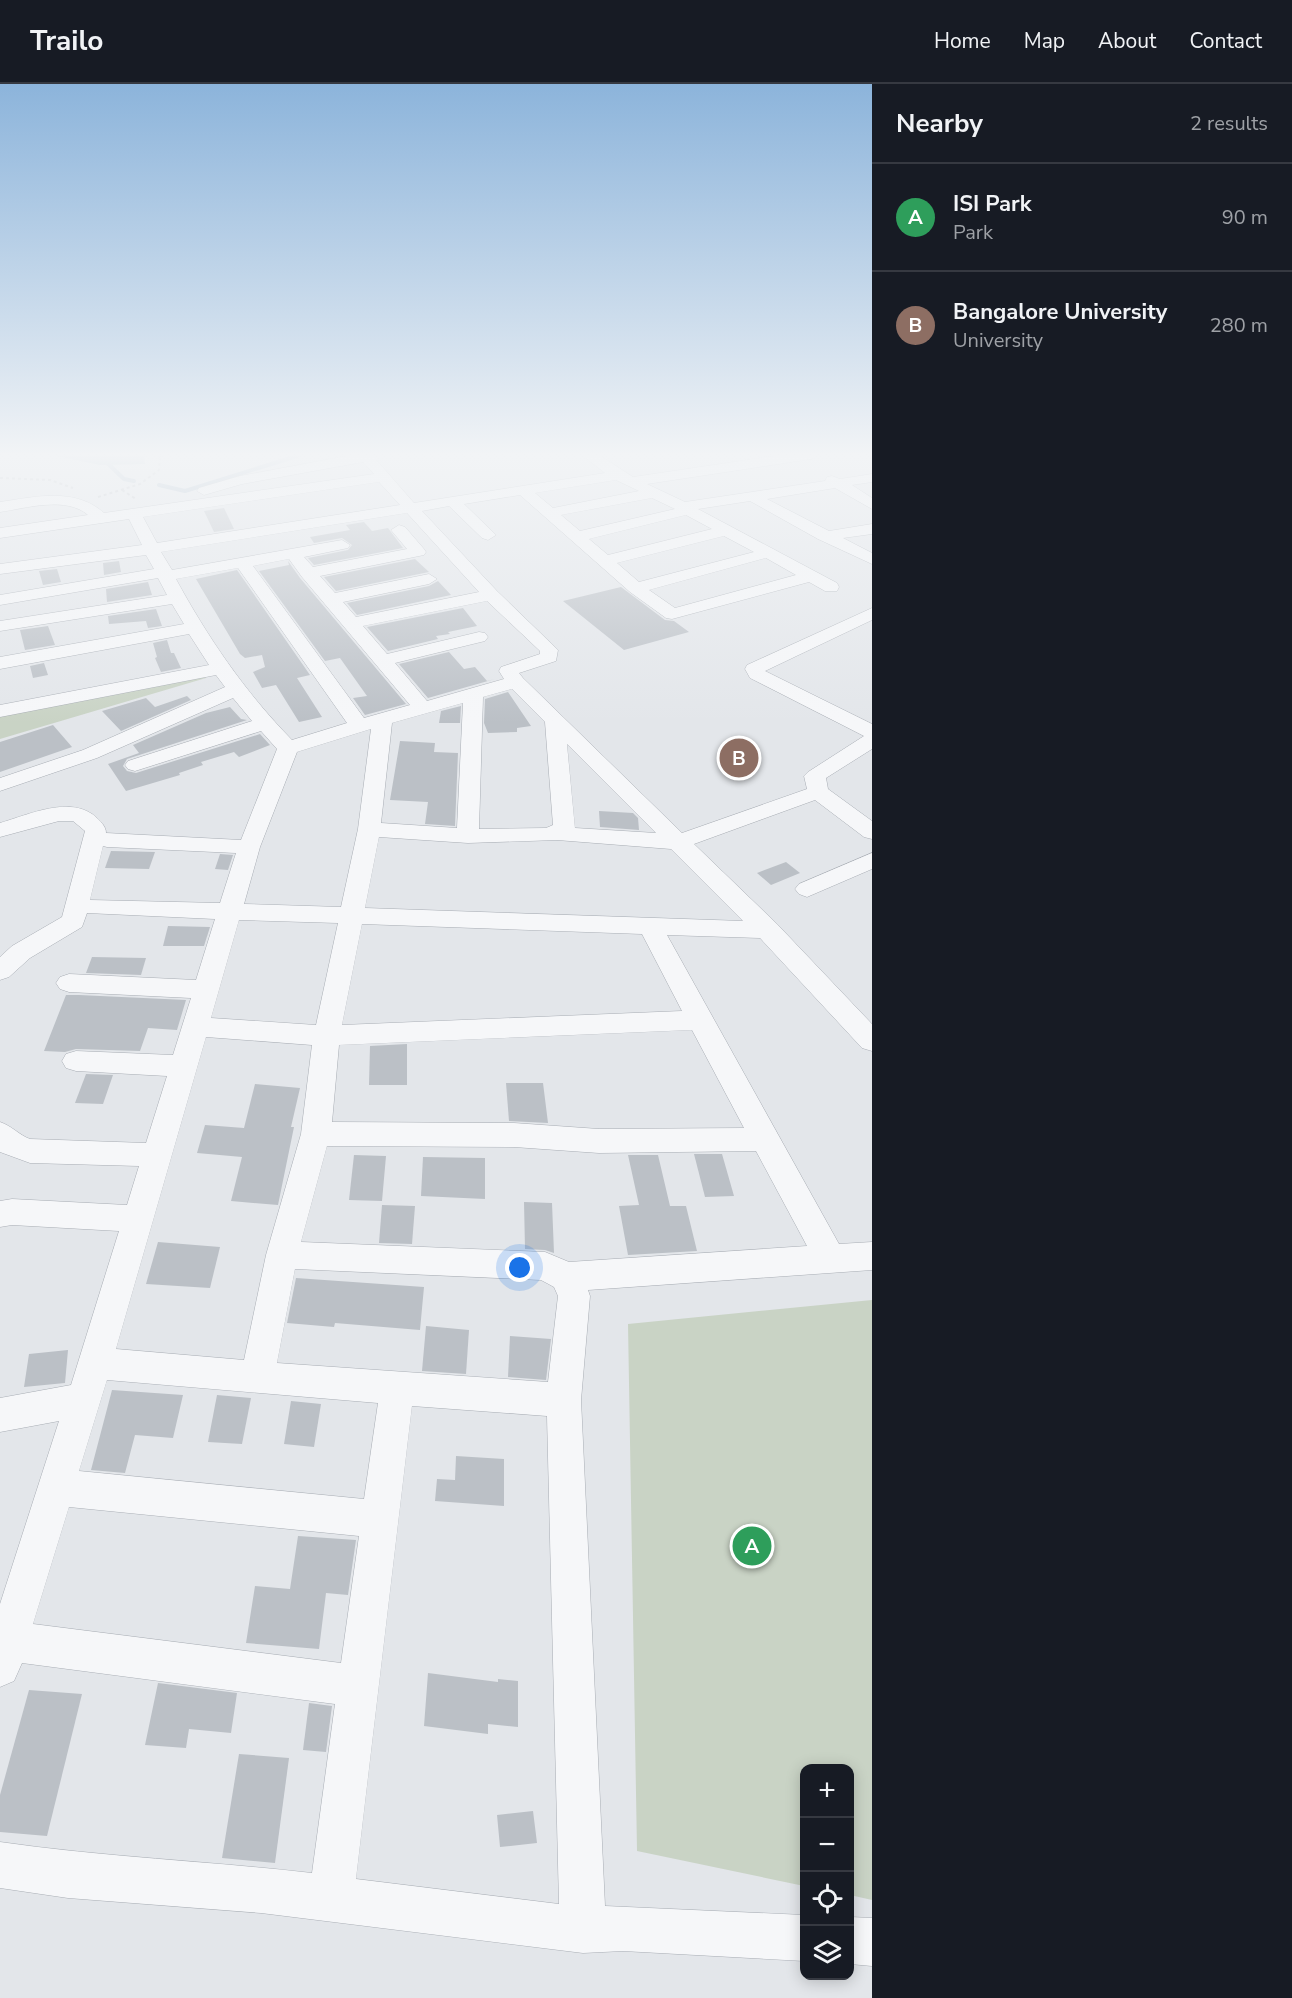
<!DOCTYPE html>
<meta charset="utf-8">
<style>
body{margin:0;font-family:"Nunito Sans",sans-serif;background:#20242c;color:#f1f3f6}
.controls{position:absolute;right:18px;bottom:18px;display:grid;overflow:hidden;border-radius:12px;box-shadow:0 3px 15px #0003}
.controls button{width:54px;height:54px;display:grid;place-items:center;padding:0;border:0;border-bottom:2px solid #363941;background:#171b24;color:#f1f3f6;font:30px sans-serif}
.you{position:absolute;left:520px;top:1184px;width:21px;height:21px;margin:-15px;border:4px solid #fff;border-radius:50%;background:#1a73e8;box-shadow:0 0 0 9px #1a73e833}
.badge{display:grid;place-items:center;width:39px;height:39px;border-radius:50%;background:#c35469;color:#fff;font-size:20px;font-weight:700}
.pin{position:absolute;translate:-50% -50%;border:3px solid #fff;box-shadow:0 2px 6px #0006}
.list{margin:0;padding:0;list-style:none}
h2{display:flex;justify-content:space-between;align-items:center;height:78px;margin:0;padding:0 24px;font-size:26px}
h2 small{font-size:20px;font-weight:400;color:#9ea1a6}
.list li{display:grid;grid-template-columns:39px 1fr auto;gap:18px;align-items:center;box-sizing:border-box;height:108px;padding:0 24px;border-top:2px solid #363941}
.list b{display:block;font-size:22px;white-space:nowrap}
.list p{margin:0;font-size:20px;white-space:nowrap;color:#9ea1a6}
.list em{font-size:20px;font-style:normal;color:#9ea1a6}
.icon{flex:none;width:33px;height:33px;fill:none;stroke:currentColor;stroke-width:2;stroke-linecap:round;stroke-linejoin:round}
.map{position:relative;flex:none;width:872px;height:1914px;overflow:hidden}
header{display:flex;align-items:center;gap:36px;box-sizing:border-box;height:84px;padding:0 30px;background:#171b24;border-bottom:2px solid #363941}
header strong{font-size:28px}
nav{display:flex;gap:33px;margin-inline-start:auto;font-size:21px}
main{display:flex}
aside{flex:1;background:#171b24}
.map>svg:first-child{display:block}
.green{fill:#c9d3c5}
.water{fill:#a2b5c7}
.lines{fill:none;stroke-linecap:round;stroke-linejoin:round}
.stream{stroke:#a2b5c7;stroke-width:4}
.building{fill:#bbc0c6}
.minor-casing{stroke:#a8adb4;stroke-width:1}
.path{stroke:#b9bdc2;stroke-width:2;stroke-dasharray:3 3;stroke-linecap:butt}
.minor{fill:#f6f7f9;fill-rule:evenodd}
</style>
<header>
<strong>Trailo</strong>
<nav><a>Home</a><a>Map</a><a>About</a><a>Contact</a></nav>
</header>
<main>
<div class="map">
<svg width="872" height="1914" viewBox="0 0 872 1914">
<rect width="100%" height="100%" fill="#e3e6ea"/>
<g class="green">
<polygon points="204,590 206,594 0,655 0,625"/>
<polygon points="872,1216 872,1816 850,1811 850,1684 804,1684 804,1802 637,1767 628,1240"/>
</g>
<polygon class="water" points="52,371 144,371 145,380 100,381"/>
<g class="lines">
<g class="stream">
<polyline points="99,371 124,395 134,397"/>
<polyline points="159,401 185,407 300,371"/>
</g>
</g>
<g class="building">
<polygon points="224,424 234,445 214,448 204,427"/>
<polygon points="364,438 372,447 388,444 403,464 314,481 308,474 348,466 352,461 342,454 314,459 310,453 350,446 346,441"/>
<polygon points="415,475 429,488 336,507 324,493"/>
<polygon points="119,477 121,488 104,491 103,479"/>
<polygon points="288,477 300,494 406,620 365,631 353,614 367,612 340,574 325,577 259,487 289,481"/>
<polygon points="57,485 61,498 43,501 39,487"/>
<polygon points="237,486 310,591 297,594 322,633 299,638 276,601 262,604 253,588 265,583 262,571 245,574 240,570 196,495"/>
<polygon points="438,497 451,511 357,531 347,519 429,502"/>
<polygon points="148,498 152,511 107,518 106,505"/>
<polygon points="621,503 665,536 674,537 689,548 624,566 563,517"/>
<polygon points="463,524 477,542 448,548 450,550 436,552 438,555 388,567 367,543"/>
<polygon points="156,525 162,542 148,544 146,537 109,540 108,532"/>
<polygon points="48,542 55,561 25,566 20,546"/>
<polygon points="167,556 171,569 174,569 181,584 161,588 155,574 157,573 153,559"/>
<polygon points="449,568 464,585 475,583 487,597 495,595 428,614 399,580"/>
<polygon points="44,579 48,591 33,594 30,582"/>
<polygon points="508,608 531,642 517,644 517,648 488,649 484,639 485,615"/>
<polygon points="187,612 191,616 121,647 102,627 146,614 155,623"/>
<polygon points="461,622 460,639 439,639 441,627"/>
<polygon points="230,623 241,635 247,636 127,675 123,682 127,687 136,689 260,650 270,661 239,673 234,668 201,678 203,681 179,689 180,691 126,707 108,680 139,669 133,661 206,629"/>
<polygon points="53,641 72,663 0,688 0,658"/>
<polygon points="400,657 435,659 434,668 458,669 455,742 425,740 428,718 390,716"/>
<polygon points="599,727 633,729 638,734 639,746 600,743"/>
<polygon points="111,767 155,768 149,785 105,784"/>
<polygon points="220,770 233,771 228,786 215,785"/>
<polygon points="786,778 800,789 771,801 757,789"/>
<polygon points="168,842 210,843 204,862 163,862"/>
<polygon points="92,873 146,874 141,891 86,889"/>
<polygon points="66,911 79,911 186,916 177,946 148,944 140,967 76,965 65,968 44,967"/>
<polygon points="407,960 407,1001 369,1001 370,962"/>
<polygon points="86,990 113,991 103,1020 75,1019"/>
<polygon points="506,999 543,999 548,1039 509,1037"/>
<polygon points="255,1000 300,1004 291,1043 294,1043 278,1121 231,1117 242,1073 197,1069 205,1041 244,1044"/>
<polygon points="694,1070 722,1070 734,1112 705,1113"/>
<polygon points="354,1071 386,1072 382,1117 349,1116"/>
<polygon points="628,1071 658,1071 670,1122 686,1122 697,1167 628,1171 619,1122 639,1121"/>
<polygon points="423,1073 485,1074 485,1115 421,1112"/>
<polygon points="524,1118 552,1119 554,1169 545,1166 525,1165"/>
<polygon points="382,1121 415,1122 412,1160 379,1159"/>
<polygon points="158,1158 220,1163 210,1204 146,1200"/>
<polygon points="296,1194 424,1203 420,1246 335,1239 334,1243 287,1239"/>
<polygon points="426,1242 469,1246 466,1290 422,1287"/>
<polygon points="510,1252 551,1255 546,1296 508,1293"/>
<polygon points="68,1266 65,1299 24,1303 29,1270"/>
<polygon points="112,1306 183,1311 173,1354 135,1351 125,1389 91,1386"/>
<polygon points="217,1311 251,1314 242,1360 208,1358"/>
<polygon points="291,1317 321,1320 314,1363 284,1360"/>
<polygon points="456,1372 504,1375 504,1422 435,1417 437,1395 455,1396"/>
<polygon points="298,1452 356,1456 348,1511 326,1509 319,1565 246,1559 255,1502 290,1505"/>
<polygon points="428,1589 498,1598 498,1595 518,1597 518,1643 488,1640 488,1650 424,1642"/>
<polygon points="158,1599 237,1609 231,1649 189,1645 186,1664 145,1661"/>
<polygon points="29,1606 82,1610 47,1752 0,1748 0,1711"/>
<polygon points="309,1619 332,1622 326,1668 303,1666"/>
<polygon points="239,1670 289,1674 275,1779 222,1774"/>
<polygon points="533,1727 537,1759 500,1763 497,1731"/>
</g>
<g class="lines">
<g class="minor-casing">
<g id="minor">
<path d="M352 371H372L414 419 605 389 582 371H599L633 393 781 371H818L811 375 647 400 685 418 825 397 827 393 832 392 840 395 872 390V398L852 401 872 414V425L835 404 767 415 829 447 872 440V450L843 454 872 469V480L818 455 750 417 698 425 837 499 839 503 837 507H825L809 498 672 535 666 534 630 508 520 411 464 420 496 451 488 456 482 454 449 422 422 427 497 507 558 566 556 577 519 589 523 594 682 749 807 705 804 692 808 688 864 652 750 594 745 585 747 581 872 524V536L765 587 872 640V665L826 694 828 705 872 737V755L864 753 815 716 694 760 777 840 872 940V967L862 964 760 854 667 851 839 1160 872 1158V1186L588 1206 590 1212 581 1316 605 1822 804 1831V1877L623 1867 583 1869 261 1829 68 1814 0 1804V1758C103 1773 208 1777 312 1789L335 1620 22 1579 14 1597 0 1603V1520L59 1337 0 1348V1314L71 1301 119 1147 12 1141 0 1143V1117L12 1115 127 1121 139 1082 30 1079 0 1068V1038C12 1042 19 1051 30 1055L146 1059 167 992 76 987 66 984 62 977 66 970 76 967 173 971 191 914 69 908 60 905 56 899 60 893 69 890 196 896 215 835 87 829 82 843 30 874 9 893 0 896V873L12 862 62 833 85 747 73 737H59L0 753V739C28 731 72 710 97 734 102 739 106 743 106 749L241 756 277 665 261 647 135 687 128 685 125 681 128 677 252 637 233 614 97 674 0 707V694L83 666 225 603 216 591 0 633V621L209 581 189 550 0 585V573L184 540 172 520 0 547V537L167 511 158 494 0 521V511L154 485 146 471 0 490V480L142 461 129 435 0 454V444L88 431C66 412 27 424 0 428V418C35 413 75 403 104 429L374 390 363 378 242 400 204 411 197 407 199 404 240 392ZM616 396 639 407 553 424 535 409ZM379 398 400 421 157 459 143 433ZM652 414 675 425 580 447 561 431ZM407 429 479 508 356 533 343 518 429 500 437 495 429 490 335 509 320 492 424 471 426 468 424 465 405 443 399 441 391 446 407 465 313 483 304 473 348 464 350 461 342 456 172 486 161 468ZM686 431 712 445 608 471 589 455ZM724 452 754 468 639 498 617 479ZM766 474 796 491 675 524 649 506ZM289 475 302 493 410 621 364 634 253 482ZM238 484 347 639 292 656C244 607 207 552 176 495ZM487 517 540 567V570L501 583 499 587 504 595 427 617 395 579 485 557 488 553 485 549 479 548 387 570 363 542ZM512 605 545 638 553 741 546 744 479 745 483 613ZM463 619 457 744 381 739 392 639ZM371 645 358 745 341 823 244 820 260 763 297 668ZM567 660 656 749 575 744ZM379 753 468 759 557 756 671 765 743 837 365 824ZM103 762 107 763 236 769 220 819 90 816ZM239 836 338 839 316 941 211 934ZM362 840 642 850 682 927 342 941ZM692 946 744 1044 599 1045 514 1039 332 1038 339 961ZM206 953 312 961 301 1050 266 1171 244 1276 116 1265ZM327 1062 514 1063 599 1069 756 1067 807 1162 569 1178 545 1168 301 1158ZM295 1185 541 1196 554 1203 558 1212 548 1298 277 1279ZM107 1296 378 1319 364 1415 79 1387ZM412 1322 547 1332 559 1820 356 1795ZM69 1423 359 1452 341 1579 33 1540Z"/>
<polygon points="872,769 872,785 807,813 799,810 795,805 799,800"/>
<polygon points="850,1833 872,1834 872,1882 850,1880"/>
</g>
</g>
<g class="path">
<polyline points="0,394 50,396 73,404"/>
<polyline points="122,406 136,415"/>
<polyline points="98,413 140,400 159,386 160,371"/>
</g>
<use href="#minor" class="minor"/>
</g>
<linearGradient id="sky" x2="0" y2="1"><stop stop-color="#8cb4db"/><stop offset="0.58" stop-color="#f2f4f6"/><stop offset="1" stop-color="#f2f4f6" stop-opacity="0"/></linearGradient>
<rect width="872" height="639" fill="url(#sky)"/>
</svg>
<div class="controls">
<button>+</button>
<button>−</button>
<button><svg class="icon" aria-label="locate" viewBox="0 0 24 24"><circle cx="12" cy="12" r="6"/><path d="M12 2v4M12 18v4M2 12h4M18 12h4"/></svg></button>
<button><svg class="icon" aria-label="layers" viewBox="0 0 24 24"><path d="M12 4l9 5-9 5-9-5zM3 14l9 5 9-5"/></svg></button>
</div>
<div class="you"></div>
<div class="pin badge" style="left:752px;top:1462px;background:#2e9e5b">A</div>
<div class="pin badge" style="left:739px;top:674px;background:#8d6e63">B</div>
</div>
<aside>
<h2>Nearby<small>2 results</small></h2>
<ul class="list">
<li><span class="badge" style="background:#2e9e5b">A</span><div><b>ISI Park</b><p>Park</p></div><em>90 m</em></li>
<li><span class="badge" style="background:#8d6e63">B</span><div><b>Bangalore University</b><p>University</p></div><em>280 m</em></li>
</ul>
</aside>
</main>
